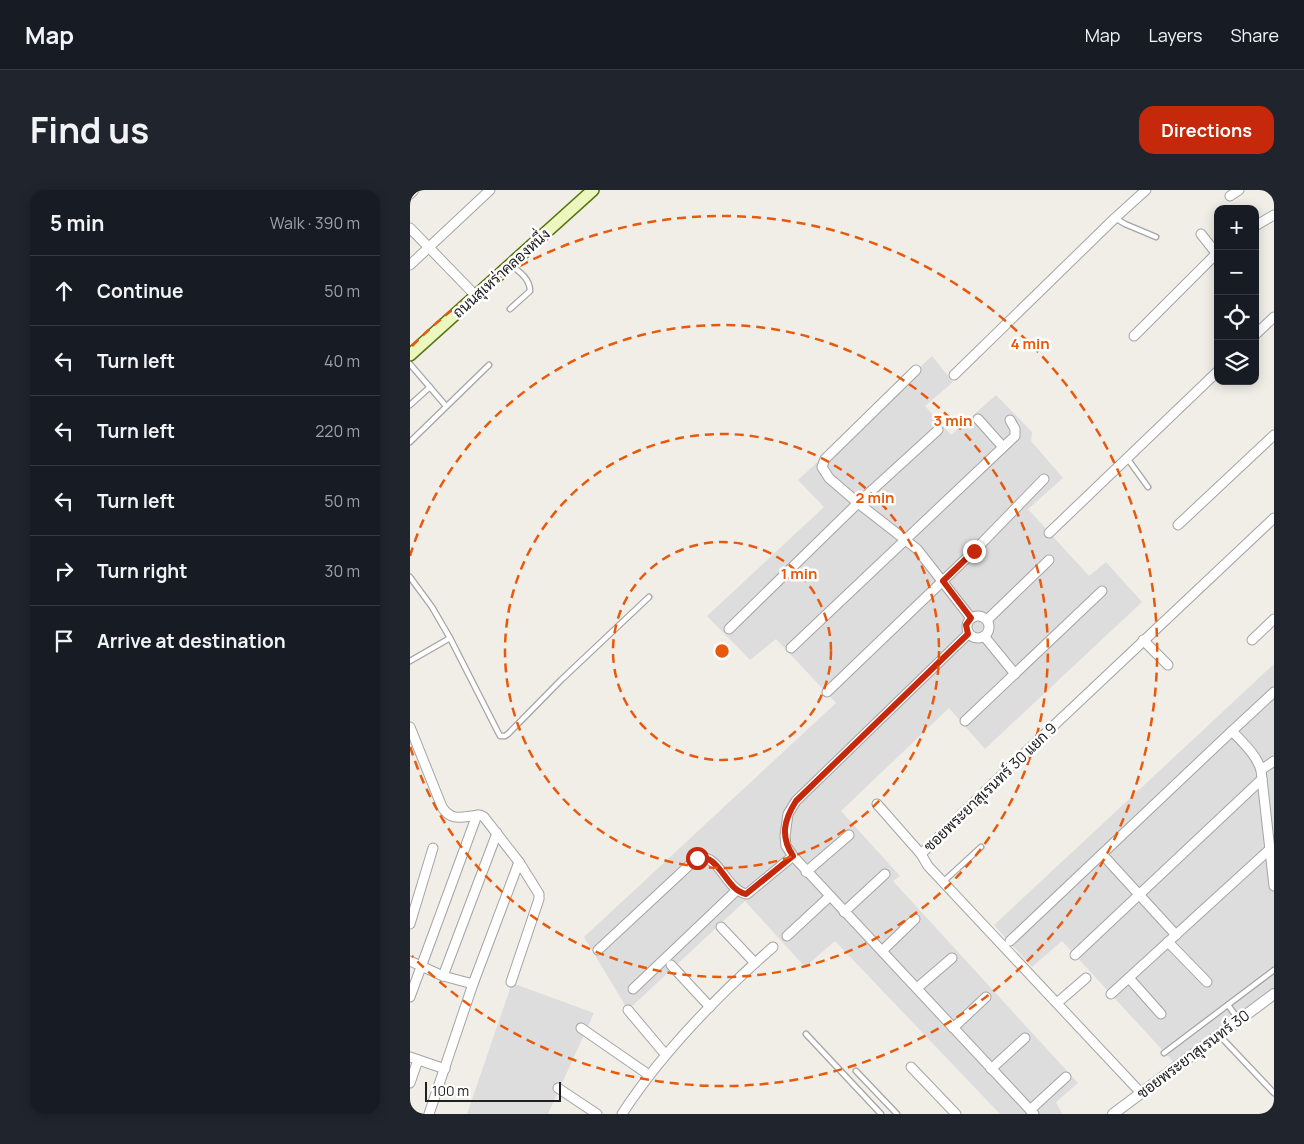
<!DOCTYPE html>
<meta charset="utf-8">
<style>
body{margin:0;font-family:Manrope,Sarabun,sans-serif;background:#20242c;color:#f1f3f6}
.controls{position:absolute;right:15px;top:15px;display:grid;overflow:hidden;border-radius:10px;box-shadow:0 2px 12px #0003}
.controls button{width:45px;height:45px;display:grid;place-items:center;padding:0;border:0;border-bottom:1px solid #363941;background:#171b24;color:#f1f3f6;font:25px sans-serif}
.scale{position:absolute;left:15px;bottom:12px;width:136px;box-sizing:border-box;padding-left:5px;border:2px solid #202020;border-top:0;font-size:14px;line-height:18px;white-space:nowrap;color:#202020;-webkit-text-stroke:4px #fff;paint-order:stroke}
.stop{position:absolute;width:15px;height:15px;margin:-11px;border:4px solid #c5280a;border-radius:50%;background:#fff}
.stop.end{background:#c5280a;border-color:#fff;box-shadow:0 1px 5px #0008}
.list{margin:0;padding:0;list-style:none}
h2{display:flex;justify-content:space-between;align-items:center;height:65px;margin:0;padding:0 20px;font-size:21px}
h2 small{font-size:16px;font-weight:400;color:#9ea1a6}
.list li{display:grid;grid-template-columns:32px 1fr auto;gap:15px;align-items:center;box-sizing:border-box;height:70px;padding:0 20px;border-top:1px solid #363941}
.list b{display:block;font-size:19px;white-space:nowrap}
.list em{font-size:16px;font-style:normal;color:#9ea1a6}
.icon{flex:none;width:28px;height:28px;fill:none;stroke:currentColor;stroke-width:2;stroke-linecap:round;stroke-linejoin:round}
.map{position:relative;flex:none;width:864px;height:924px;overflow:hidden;border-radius:15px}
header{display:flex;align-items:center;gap:30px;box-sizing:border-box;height:70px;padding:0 25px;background:#171b24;border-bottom:1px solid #363941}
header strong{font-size:24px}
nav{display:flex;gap:28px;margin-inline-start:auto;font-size:18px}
.intro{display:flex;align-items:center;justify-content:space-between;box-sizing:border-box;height:120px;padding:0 30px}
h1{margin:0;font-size:35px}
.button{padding:12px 22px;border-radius:15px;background:#c5280a;color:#fff;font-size:18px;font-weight:700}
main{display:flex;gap:30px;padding:0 30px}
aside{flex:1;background:#171b24;border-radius:15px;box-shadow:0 2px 12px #0003}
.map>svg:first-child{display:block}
.residential{fill:#dedddd}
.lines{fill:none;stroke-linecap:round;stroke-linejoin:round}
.service-casing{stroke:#a4a4a4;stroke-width:7}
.minor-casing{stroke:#a4a4a4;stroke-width:11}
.tertiary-casing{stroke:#a4a4a4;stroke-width:12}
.secondary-casing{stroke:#57730b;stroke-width:14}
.service{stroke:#fff;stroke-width:4.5}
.minor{stroke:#fff;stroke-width:9}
.tertiary{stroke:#fff;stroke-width:10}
.secondary{stroke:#ebf7be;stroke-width:11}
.route{stroke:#c5280a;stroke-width:6}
.ring{fill:none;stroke:#e8590c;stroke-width:2.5;stroke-dasharray:9 6}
.labels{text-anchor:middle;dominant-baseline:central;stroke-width:5;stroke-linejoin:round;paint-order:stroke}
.street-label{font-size:15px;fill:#202020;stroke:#fff}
.centre{fill:#e8590c;stroke:#fff;stroke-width:2.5}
.ring-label{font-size:15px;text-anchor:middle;font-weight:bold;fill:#e8590c;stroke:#fff;stroke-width:5;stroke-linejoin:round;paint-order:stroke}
</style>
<header>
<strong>Map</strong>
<nav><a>Map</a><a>Layers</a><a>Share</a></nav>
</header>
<div class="intro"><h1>Find us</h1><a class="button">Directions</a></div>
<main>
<aside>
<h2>5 min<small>Walk · 390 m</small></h2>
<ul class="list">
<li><svg class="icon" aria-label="ahead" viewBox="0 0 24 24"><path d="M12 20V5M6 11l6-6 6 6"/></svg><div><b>Continue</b></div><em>50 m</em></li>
<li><svg class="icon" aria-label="left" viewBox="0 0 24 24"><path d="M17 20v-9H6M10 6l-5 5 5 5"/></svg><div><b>Turn left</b></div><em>40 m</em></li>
<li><svg class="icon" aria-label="left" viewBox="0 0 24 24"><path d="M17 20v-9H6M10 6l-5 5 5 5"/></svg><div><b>Turn left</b></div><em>220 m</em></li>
<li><svg class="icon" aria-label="left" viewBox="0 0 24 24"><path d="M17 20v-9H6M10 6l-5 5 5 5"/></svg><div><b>Turn left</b></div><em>50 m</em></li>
<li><svg class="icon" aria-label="right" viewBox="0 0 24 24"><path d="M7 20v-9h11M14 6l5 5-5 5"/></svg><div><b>Turn right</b></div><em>30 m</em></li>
<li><svg class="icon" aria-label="arrive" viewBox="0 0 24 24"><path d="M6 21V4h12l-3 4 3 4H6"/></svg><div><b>Arrive at destination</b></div></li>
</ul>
</aside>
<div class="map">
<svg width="864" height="924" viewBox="0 0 864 924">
<rect width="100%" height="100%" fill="#f0eee7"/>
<g class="residential">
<polygon points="522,166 543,192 515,216 541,245 586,205 622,242 621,251 653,288 618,319 679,386 696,372 732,412 575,559 539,518 431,621 490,686 483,691 668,893 646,912 652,924 590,924 425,751 395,777 335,711 218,820 174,747 426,513 366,449 340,470 297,426 414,317 388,290"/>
<polygon points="864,474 864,804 767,876 652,751 622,777 584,735"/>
<polygon points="102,793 184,823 138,924 57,924"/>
</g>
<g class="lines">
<g class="service-casing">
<g id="service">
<polyline points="705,28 715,34 746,47"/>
<path d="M100 119 120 101C120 89 110 82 101 75"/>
<polyline points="0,174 36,216"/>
<polyline points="0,215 20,197"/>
<polyline points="0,252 79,175"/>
<polyline points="717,268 738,297"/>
<polyline points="0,387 22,417 40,448 90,546 95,546 98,544 151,490 239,407"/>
<polyline points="0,471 40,448"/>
<polyline points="533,692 571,657"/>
<polyline points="818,815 829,830"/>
<polyline points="396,844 471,924"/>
<polyline points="810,846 864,903"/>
<polyline points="754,863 864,780"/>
<polyline points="446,881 487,924"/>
</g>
</g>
<g class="minor-casing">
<g id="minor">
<polyline points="0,4 4,0"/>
<polyline points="820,6 829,0"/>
<polyline points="845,36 864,25"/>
<polyline points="0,38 66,106"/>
<polyline points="791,44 806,63"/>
<polyline points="0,75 80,0"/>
<polyline points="845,145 864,127"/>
<polyline points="724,146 808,62"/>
<polyline points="506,180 415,269 412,277 419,288 448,313 507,359 561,428"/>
<polyline points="544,185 705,28 736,0"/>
<polyline points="568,229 593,257"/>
<polyline points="768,335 864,245"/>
<polyline points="639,343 808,181"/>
<circle cx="568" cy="437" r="11"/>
<polyline points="577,430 639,370"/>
<polyline points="319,439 448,313 528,240"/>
<polyline points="558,444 386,611 378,624 375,646 376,656 383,666 624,924"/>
<polyline points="574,446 605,484"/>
<polyline points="733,450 758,475"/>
<polyline points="842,450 864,429"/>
<polyline points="381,458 605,246 605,239 600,230"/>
<polyline points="417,502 564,361 634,289"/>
<polyline points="555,531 692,401"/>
<path d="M0 537 32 617C42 633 54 626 70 625L74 627 109 672 129 704V709L101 792"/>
<polyline points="822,541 864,502"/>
<polyline points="851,580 864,571"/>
<polyline points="467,614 511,664 518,676 731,903"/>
<polyline points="511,664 604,573 864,328"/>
<polyline points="692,664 766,745"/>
<polyline points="396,682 439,645"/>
<polyline points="434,722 475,684"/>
<polyline points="0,734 23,658"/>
<polyline points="311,737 345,773"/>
<polyline points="377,746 419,707"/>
<path d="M600 751 822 541C833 553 846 564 851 580L864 696"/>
<polyline points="758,752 797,792"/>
<path d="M188 760 287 668C310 663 315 700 337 704L383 666"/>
<polyline points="472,761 505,729"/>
<polyline points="665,765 852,589"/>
<polyline points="0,771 33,786 63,794"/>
<polyline points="261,775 300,817"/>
<polyline points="33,786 87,643"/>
<polyline points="719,788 751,824"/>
<polyline points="507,798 542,768"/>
<polyline points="223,799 327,700"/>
<polyline points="701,804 860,659"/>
<polyline points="0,807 67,625"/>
<polyline points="647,813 676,788"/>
<polyline points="218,820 255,864"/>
<polyline points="171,838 239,885"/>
<polyline points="543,838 576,807"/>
<polyline points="0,867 35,879"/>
<polyline points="501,877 546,924"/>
<polyline points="581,879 615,848"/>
<polyline points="0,893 8,870"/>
<polyline points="148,898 187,924"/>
<polyline points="620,920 656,887"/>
<polyline points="19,924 63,794 109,672"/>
<path d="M212 924C253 861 306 807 363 757"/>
</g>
</g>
<g class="tertiary-casing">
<polyline id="tertiary" points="703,924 864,804"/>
</g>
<g class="secondary-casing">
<polyline id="secondary" points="0,165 183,0"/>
</g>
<use href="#service" class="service"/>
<use href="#minor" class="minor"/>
<use href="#tertiary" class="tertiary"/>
<use href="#secondary" class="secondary"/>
</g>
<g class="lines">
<path class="route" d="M287 668C310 663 315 700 336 704L383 666C370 646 374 630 386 611L558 444 556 435 561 428 533 391 564 361"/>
</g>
<g class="ring">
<circle cx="312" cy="461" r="109"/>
<circle cx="312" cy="461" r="217"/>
<path d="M0 366A326 326 0 1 1 0 556"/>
<path d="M2 156A435 435 0 1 1 2 766"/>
</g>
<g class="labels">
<g class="street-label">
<text transform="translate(91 83) rotate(-42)">ถนนสุเหร่าคลองหนึ่ง</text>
<text transform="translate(580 597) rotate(-44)">ซอยพระยาสุเรนทร์ 30 แยก 9</text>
<text transform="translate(783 864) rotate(-37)">ซอยพระยาสุเรนทร์ 30</text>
</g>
</g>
<circle cx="312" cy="461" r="8" class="centre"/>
<g class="ring-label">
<text x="620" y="159">4 min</text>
<text x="543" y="236">3 min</text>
<text x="465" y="313">2 min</text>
<text x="389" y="389">1 min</text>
</g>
</svg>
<div class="controls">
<button>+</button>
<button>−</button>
<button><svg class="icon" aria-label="locate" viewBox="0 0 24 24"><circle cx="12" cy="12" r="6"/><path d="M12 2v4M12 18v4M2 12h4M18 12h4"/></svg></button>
<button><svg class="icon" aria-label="layers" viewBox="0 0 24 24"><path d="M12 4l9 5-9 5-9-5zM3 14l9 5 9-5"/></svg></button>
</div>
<div class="scale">100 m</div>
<div class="stop" style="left:287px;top:668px"></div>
<div class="stop end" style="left:564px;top:361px"></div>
</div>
</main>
